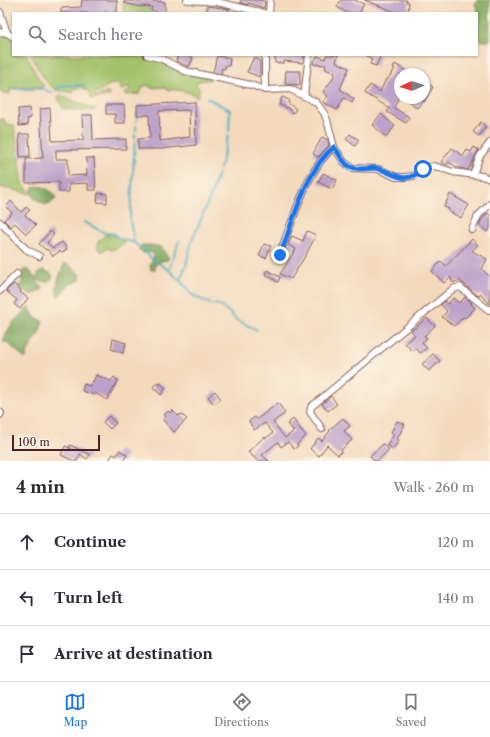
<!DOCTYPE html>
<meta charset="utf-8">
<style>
body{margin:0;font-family:"Libre Caslon Text",serif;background:#f7f7f7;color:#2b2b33}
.compass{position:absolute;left:394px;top:68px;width:36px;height:36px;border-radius:50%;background:#fff;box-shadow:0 1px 3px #0004;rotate:267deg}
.scale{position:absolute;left:12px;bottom:10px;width:88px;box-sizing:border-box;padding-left:4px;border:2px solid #4a1f2b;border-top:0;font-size:11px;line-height:14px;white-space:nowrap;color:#4a1f2b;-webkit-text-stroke:3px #fcf5e5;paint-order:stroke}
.stop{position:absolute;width:12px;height:12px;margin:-9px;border:3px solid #1a73e8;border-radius:50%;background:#fff}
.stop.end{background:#1a73e8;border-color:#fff;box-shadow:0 1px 4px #0008}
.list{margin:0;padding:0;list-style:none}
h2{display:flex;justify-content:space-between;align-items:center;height:52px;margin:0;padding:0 16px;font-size:17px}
h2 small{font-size:13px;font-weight:400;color:#7c7c81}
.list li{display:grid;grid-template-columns:26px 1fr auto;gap:12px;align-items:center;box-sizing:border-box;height:56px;padding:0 16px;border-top:1px solid #e1e1e2}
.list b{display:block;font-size:15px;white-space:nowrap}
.list em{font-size:13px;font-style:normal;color:#7c7c81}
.icon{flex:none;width:22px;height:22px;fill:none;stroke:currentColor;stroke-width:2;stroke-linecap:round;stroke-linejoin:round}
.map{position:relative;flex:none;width:490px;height:461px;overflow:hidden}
.search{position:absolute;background:#fff;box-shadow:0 1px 3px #0004;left:12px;right:12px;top:12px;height:44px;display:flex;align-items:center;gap:10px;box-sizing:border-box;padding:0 14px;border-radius:0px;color:#7c7c81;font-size:15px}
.sheet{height:220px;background:#fff}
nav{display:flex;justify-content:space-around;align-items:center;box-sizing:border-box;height:56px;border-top:1px solid #e1e1e2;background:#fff;font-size:11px;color:#7c7c81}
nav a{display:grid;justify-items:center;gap:2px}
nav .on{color:#1a73e8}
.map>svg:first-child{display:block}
.green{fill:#a2c26b;stroke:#76704b}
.forest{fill:#81a85f;stroke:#666445}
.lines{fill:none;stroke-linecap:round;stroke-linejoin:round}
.stream{stroke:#3faabf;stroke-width:2}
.building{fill:#bca2ca;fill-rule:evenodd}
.street-casing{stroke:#86605e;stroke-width:8}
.street{stroke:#fff;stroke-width:6}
.route{stroke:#1a73e8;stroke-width:5}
</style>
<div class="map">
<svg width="490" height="461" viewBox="0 0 490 461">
<rect width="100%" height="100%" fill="#fcf5e5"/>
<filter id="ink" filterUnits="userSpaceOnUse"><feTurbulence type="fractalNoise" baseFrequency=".025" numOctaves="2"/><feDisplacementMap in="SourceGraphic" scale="8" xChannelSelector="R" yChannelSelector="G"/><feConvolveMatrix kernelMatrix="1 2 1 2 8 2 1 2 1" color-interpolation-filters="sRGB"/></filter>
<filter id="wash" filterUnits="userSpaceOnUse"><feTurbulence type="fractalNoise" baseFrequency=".012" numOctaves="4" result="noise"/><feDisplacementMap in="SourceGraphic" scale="16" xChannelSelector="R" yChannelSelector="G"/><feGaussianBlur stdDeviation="0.9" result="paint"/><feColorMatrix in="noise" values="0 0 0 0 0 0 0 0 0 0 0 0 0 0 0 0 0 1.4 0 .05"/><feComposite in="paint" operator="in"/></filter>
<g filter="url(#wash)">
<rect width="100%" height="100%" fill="#f4dabd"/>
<g class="green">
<polygon points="123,4 150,8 150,13 124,13"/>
<polygon points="0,35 7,35 13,39 13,55 27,55 38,78 44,85 40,88 11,88 10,94 0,92"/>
<path d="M31 55H100L106 56 115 55H148L177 68 211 76 210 80 199 81 196 84 200 89 197 98C193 94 188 92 182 91 178 90 177 91 173 89L167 90 164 87 151 88 147 85 142 88 140 94 125 95V93L129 90 130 87H127L126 89 121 90 120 88V84C104 84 108 88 95 93V97L108 92 110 96 95 98 91 99 89 92 82 87 73 89V93C67 91 60 92 55 89 43 82 37 66 31 55Z"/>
<polygon points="60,95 91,108 96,109 93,111 63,109 58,97"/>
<polygon points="0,119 4,119 6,124 14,125 23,183 31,194 0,187"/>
<polygon points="105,235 114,235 125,242 120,246 112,250 107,248 102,252 98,249 98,242"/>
</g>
<g class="forest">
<polygon points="477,0 490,0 490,13 489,17 490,19 490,39 489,41 483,41 477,39 477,13 478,11 475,4"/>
<polygon points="37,186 43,187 54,193 56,199 51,203 45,205 34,198 31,190 33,187"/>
<polygon points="144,245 151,245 162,247 165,253 169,257 168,260 162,261 155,265 155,270 151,270 150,265 154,256 152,252 143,253 139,250 139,248"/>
<path d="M64 264H68L81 275 79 281 70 284 58 297C54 286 60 275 64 264Z"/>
<polygon points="24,269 29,270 36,279 39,272 43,270 52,274 52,279 47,282 37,280 43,289 32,295 19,289 20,285 23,285 21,277"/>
<path d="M29 307 35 318 43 321 39 334 33 341 25 359 7 342H3C9 325 16 318 29 307Z"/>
</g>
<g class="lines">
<g class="stream">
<polyline points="12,89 40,89 42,88 51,93 52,92"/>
<polyline points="56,90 58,89 59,86 85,85"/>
<polyline points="207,98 230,110 229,131"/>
<polyline points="136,122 137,114"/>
<polyline points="136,131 136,126"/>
<polyline points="135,138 135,135"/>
<polyline points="220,169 228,136"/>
<polyline points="84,222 105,233 115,234 116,237 134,243 144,250 152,259 169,270 183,284 192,295 211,304 219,305 229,312 237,320 257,330"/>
<polyline points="134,243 130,220 135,141"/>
<polyline points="169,270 179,241"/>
<polyline points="180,280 186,265 192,240 212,193 218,173"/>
</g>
</g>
<g id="blocks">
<g class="building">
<polygon points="82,0 117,0 117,12 104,12 104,13 61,13 61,8 81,7"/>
<polygon points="136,0 142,2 143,0 165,2 165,13 156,13 156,11 151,11 152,7 141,6 141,7 124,3 124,1 135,1"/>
<polygon points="241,0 262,0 265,2 264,8 248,3 248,5 240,3"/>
<polygon points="341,0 354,0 364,4 359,13 347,13 337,7"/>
<polygon points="364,0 407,0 406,2 409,2 408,13 398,13"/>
<polygon points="207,6 229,9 229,13 206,13"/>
<polygon points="178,55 187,55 193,58 189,67 176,61"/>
<polygon points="275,55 304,55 303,63 284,61 284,63 275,63"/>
<polygon points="326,55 338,55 336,62 349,68 340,89 354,99 352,103 344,98 337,110 323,102 328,96 323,92 332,80 335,73 325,69 326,65 313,64 317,56 325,59"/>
<polygon points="366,55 381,55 376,66 370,64 372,59"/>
<polygon points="217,56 230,58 229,66 225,66 225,69 222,68 221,74 213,72"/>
<polygon points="254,57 260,61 260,77 247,72"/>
<polygon points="395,64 411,74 400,74 400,94 394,108 409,117 406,123 387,112 389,108 365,93 370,85 380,92 386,79 387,80 395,69 393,68"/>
<polygon points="286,71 300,71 300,85 285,84"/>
<polygon points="424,81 433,87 424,102 424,100 417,108 405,98 424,98"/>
<polygon points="282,97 289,100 288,103 296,109 293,113 288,108 279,105"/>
<path d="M195 102 196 145 161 149H138V139L150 138 149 115H137V105ZM189 110 190 137 160 141 159 111Z"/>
<polygon points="106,105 124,105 125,123 115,123 115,114 106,114"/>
<polygon points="30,108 31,118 27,119 28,125 19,126 18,109"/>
<polygon points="50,108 52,141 83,140 82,115 92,115 93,140 126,139 126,149 56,150 56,159 68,159 68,176 87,175 86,158 94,158 96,190 88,190 88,183 69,184 69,192 59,192 59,182 26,183 26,159 43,158 40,109"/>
<polygon points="381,114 395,126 386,137 372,125"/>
<polygon points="481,122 486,127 479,136 473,132"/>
<polygon points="19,134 29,134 30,156 20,157"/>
<polygon points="350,134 359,140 355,146 346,139"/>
<polygon points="322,137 328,140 329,145 318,157 313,154"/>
<polygon points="474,147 479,150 468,170 461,168 458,168 449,162 447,165 441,162 452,148 463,156 467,150 471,152"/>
<polygon points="323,173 337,180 332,189 318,182"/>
<polygon points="98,193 107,194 107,203 97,202"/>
<polygon points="450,194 469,205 461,218 448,211 449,209 444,207"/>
<polygon points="11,201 21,212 26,207 30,210 25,215 36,225 26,234 15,223 11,227 4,220 12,213 6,207"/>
<polygon points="488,213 490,215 490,229 487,232 479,225 482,219"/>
<polygon points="50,231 54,234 47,243 53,248 62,242 67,249 62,253 60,251 53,256 47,249 46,250 39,244"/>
<polygon points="307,231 316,235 307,253 291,279 280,274 296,249 288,245 292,236 303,241"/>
<polygon points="472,239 478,245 472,251 487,259 482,269 490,277 490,304 480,294 478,296 459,280 453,283 450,277 444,283 432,271 441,261 446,266"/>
<polygon points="264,244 271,246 266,258 259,256"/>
<polygon points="267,270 280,277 278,282 265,274"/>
<polygon points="14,284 21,290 20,292 28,298 20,309 14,304 17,300 6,291"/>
<polygon points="465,297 472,303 471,304 475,308 465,318 463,317 454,326 442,317 447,311 441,305 445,301 448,304 453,298 459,303"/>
<polygon points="427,318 435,326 424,336 427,338 422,343 427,348 420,353 416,348 412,351 405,343 415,335 411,331"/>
<polygon points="113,339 126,343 123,353 111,349"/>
<polygon points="433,354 440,361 429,371 422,364"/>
<polygon points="96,375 111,381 114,377 118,381 107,400 95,393 94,395 82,391 84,384 90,386 92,381 93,382"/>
<polygon points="157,382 159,385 160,383 166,388 161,395 153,387"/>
<polygon points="215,391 221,399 214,404 208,397"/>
<polygon points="331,396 337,404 328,411 322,404"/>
<polygon points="278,403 285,413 273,422 285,438 294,431 287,424 293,419 306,436 297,444 298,446 294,449 288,442 281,447 278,442 262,455 269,461 258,461 248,452 264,437 266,438 273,433 265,423 254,430 249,421 255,417 257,419"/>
<polygon points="172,410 178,416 181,414 187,419 174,432 163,420 166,417 164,415 168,411 170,413"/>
<polygon points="109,416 116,423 110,429 103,422"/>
<polygon points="343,418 350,426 344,431 352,440 341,450 342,451 338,455 327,445 319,456 310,449 318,438 322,441 330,431 329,430"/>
<polygon points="397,421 405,424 397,439 399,440 393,449 387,445 394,434 391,432"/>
<polygon points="383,444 389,449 378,461 375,461 370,456"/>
<polygon points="70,445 90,455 87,459 80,454 77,461 74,461 61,455 65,446 73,450 69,447"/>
<polygon points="120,450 127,455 123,461 108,461 113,454 116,456"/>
</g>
</g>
</g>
<g filter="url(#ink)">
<use href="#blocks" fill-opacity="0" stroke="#86605e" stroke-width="1"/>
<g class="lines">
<g class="street-casing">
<g id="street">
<polyline points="187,0 217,2 264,13"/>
<polyline points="0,12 7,33"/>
<polyline points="269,13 270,0"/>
<polyline points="0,32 7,33 13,37"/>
<polyline points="147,55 162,59 185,71 251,85 265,90"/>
<polyline points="265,55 265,90 290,89 316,102 324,113 327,120 334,147 344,162 352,168 378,169 396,177 405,177 413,176 423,169 434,166 453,172 482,176 490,179"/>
<polyline points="304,96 309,55"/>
<polyline points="473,174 480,156 490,143"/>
<polyline points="0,222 26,249 39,256"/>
<polyline points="472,230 478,216 490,204"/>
<path d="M279 255C293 222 306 169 334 147"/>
<polyline points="0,291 17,274"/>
<polyline points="0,412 1,413 0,415"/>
<polyline points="322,429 310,412 311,407 453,289 460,287 485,307 489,310 490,309"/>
</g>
</g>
<use href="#street" class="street"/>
</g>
</g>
<g class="lines" filter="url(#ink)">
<path class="route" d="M280 255C293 222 306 169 334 147 339 153 343 163 349 166 357 171 366 168 374 168 393 170 402 188 423 169"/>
</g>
</svg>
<svg class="compass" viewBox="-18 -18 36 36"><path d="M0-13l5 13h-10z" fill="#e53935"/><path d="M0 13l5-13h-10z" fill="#7c7c81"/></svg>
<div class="scale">100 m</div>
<div class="stop" style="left:423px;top:169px"></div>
<div class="stop end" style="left:280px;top:255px"></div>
<div class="search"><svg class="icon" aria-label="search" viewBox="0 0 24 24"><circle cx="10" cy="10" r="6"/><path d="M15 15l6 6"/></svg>Search here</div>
</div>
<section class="sheet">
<h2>4 min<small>Walk · 260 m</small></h2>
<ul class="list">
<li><svg class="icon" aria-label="ahead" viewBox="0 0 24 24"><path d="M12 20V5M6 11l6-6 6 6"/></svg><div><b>Continue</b></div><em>120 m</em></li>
<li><svg class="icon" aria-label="left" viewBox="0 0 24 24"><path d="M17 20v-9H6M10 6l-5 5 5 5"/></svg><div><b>Turn left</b></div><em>140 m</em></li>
<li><svg class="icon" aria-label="arrive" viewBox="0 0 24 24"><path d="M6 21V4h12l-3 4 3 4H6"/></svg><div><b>Arrive at destination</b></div></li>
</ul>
</section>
<nav>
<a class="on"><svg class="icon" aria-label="map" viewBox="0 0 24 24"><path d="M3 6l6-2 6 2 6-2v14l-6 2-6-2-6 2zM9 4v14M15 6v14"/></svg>Map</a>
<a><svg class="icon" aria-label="directions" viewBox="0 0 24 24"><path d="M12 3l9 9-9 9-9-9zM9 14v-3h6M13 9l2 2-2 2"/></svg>Directions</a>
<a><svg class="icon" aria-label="saved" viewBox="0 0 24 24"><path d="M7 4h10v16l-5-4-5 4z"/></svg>Saved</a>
</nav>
